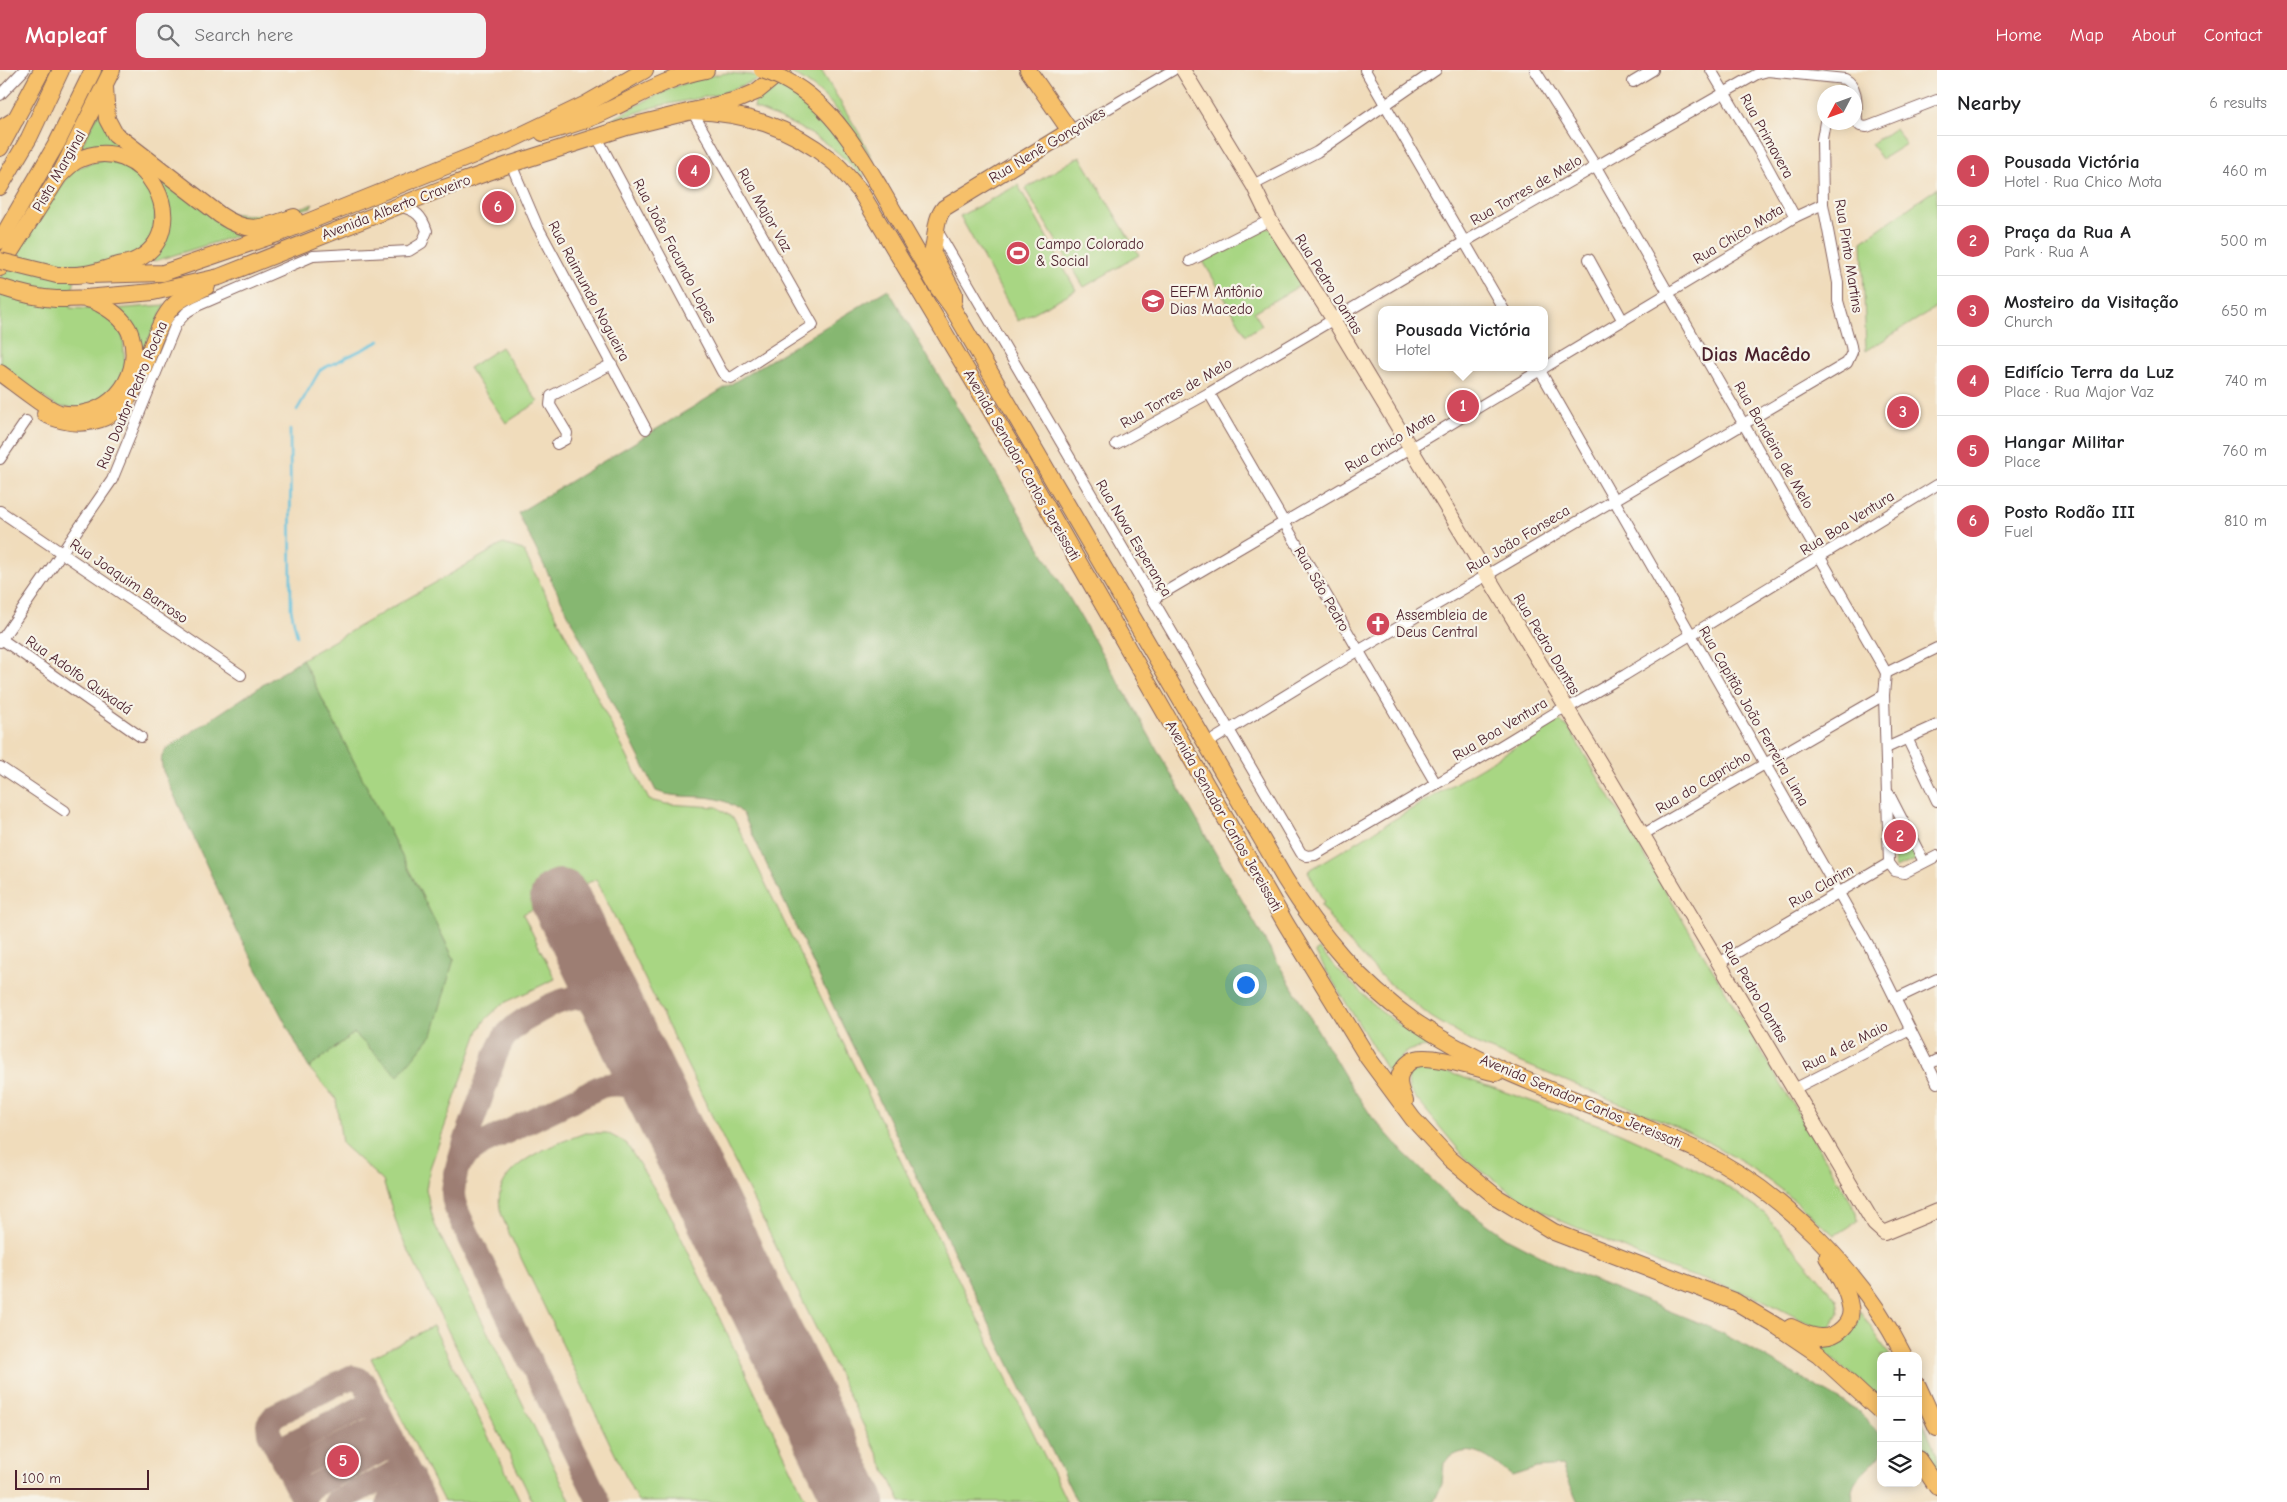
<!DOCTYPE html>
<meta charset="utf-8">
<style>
body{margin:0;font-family:"Comic Neue",sans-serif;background:#f2f2f2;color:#202124}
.controls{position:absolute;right:15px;bottom:15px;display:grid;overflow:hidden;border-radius:10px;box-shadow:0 2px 12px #0003}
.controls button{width:45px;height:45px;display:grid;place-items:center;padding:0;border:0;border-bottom:1px solid #e0e0e0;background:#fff;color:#202124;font:25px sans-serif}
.compass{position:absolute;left:1817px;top:15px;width:45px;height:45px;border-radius:50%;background:#fff;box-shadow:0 2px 12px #0003;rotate:229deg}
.scale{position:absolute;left:15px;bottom:12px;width:134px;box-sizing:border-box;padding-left:5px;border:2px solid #4a1f2b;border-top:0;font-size:14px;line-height:18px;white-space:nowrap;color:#4a1f2b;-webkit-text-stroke:4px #f7f3e8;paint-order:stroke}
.you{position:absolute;left:1245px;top:914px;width:18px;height:18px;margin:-12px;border:4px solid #fff;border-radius:50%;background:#1a73e8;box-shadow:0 0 0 8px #1a73e833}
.badge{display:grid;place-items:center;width:32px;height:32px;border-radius:50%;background:#d1495b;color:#fff;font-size:16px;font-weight:700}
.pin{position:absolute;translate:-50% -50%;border:2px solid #fff;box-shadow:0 1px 5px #0006}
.popup{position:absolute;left:1378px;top:236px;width:170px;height:65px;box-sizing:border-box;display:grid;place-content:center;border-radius:10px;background:#fff;filter:drop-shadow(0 1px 4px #0005);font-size:16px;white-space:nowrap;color:#757577}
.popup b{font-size:19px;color:#202124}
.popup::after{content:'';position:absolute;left:50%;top:100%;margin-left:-10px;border:10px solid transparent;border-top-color:#fff}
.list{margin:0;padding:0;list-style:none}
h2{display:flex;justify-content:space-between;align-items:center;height:65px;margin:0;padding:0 20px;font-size:21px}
h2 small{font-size:16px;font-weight:400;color:#757577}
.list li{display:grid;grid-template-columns:32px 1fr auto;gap:15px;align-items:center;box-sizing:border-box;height:70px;padding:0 20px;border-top:1px solid #e0e0e0}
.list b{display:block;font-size:19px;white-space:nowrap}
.list p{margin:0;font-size:16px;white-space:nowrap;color:#757577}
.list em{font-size:16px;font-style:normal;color:#757577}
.icon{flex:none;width:28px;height:28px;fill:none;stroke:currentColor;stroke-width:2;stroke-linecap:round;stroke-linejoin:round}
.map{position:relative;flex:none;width:1937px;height:1432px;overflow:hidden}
header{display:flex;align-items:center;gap:30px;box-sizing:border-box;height:70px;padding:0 25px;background:#d1495b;color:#fff}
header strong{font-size:24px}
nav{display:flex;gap:28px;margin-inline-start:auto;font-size:18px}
.search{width:350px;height:45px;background:#f2f2f2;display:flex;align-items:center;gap:12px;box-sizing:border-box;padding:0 18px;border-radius:10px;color:#757577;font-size:19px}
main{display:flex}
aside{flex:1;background:#fff}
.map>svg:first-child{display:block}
.green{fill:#a8d683;stroke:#797a57}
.forest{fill:#86b771;stroke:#686b4e}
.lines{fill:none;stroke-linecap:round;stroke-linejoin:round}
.stream{stroke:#5fc1de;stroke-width:2.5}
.taxiway{stroke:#9d7e73;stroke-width:24}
.runway{stroke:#9d7e73;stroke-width:60}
.minor-casing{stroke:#84615d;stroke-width:12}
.secondary-casing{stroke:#84615d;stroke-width:16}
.primary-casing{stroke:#84615d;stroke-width:18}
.trunk-casing{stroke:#84615d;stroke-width:18}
.minor{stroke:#fff;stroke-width:10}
.secondary{stroke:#fbe6c4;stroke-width:14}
.primary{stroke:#f6c06b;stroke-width:16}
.trunk{stroke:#f6c06b;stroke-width:16}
.primary-bridge-casing{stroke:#84615d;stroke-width:18;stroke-linecap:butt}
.trunk-bridge-casing{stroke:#84615d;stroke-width:18;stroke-linecap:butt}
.primary-bridge{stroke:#f6c06b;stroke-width:16}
.trunk-bridge{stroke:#f6c06b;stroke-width:16}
.labels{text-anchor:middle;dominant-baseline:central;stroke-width:4.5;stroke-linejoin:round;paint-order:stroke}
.street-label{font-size:15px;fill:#4a1f2b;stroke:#f7f3e8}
.poi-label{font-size:15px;fill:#4a1f2b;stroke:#f7f3e8;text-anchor:start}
.district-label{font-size:20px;font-weight:bold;fill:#4a1f2b;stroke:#f7f3e8}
</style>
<header>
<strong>Mapleaf</strong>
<div class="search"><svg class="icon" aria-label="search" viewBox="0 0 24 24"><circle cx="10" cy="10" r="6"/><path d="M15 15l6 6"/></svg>Search here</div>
<nav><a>Home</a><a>Map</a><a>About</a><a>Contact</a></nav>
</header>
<main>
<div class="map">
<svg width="1937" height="1432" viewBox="0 0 1937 1432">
<rect width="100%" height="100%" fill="#f7f3e8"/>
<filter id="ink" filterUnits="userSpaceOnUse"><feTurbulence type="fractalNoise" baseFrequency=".02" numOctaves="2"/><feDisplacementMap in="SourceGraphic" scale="10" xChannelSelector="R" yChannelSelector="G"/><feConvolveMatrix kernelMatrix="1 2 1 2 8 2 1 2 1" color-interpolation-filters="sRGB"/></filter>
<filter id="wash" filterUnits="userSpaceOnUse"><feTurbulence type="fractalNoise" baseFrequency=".0096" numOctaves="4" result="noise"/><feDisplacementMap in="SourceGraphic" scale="20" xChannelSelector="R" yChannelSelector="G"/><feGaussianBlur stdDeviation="1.12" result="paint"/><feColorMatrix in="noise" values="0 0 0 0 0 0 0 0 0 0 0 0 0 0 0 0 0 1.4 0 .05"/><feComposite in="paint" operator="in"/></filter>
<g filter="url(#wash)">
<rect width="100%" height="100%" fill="#f0dcbb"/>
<g class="green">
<path d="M795 0H821L859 63 877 98C853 60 832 24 791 3Z"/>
<path d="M727 3 751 5 761 8 720 24 654 37 606 53C644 31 683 8 727 3Z"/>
<path d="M777 12 825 46 865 106H861C831 70 797 55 754 38L755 32 775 19Z"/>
<polygon points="100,40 104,53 240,161 239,165 155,191 150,189 160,175 148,97 76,86"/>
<polygon points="1895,58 1906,74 1882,89 1871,74"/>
<polygon points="1080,86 1139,185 1084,217 1025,119"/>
<polygon points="104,89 137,100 157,131 153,164 143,180 107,195 77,194 70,238 91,239 103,242 111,249 123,266 125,297 117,318 88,338 58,337 0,299 0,207 73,99"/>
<polygon points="1018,115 1076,220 1018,251 960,146"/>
<polygon points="1937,118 1937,237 1866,281 1862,171"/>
<path d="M313 134 311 137 254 154 226 142C255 148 284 143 313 134Z"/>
<polygon points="1264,157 1271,159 1302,212 1301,215 1254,242 1262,255 1246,265 1203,191"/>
<polygon points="165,235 136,295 114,239"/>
<polygon points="501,277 538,332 506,353 469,298"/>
<polygon points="503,474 523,480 649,730 666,734 717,737 734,749 1067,1432 901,1432 596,809 523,844 555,909 502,934 485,950 479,960 430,1098 426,1119 434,1153 571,1432 533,1432 400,1164 383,1111 342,1074 336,1029 309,998 354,963 398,1005 454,889 302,589"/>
<polygon points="1559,651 1568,657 1857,1142 1858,1151 1841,1162 1834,1165 1788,1125 1747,1095 1712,1074 1675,1056 1476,974 1431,947 1383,908 1343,866 1321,835 1324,833 1308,801"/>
<polygon points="1893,744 1920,788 1895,798"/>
<path d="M1319 879 1336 898 1379 940 1430 977C1401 979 1403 985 1390 1005L1315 882Z"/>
<polygon points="1430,996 1611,1059 1671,1086 1726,1116 1764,1143 1837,1230 1839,1243 1830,1257 1813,1256 1757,1227 1671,1199 1564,1152 1523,1130 1469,1092 1409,1020 1408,1008 1416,999"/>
<path d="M585 1063H607L626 1073 670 1144 807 1432H638L509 1163C506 1155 501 1146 500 1138 492 1094 554 1075 585 1063Z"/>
<path d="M1860 1241 1890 1286H1881V1331L1867 1317 1819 1278C1841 1275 1856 1264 1860 1241Z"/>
<polygon points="433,1256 521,1432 444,1432 371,1288"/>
<polygon points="1918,1342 1937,1385 1937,1402 1918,1373"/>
</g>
<g class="forest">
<path d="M888 219 1128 628 1269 878 1346 1008 1372 1047 1403 1082 1451 1128 1508 1169 1566 1199 1709 1257 1742 1274 1857 1340 1881 1366V1384C1868 1402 1849 1408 1853 1432H1578L1562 1396 1537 1398 1512 1406C1490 1389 1469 1368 1444 1393L1442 1414 1434 1432H1077L835 940 743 744C718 717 686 733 656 721L518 443Z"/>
<path d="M302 589 454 889 432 965 398 1006 354 963 309 998 238 863 163 701C161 692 160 686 166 679Z"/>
</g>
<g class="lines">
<g class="stream">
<polyline points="297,340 320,300 380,271"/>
<polyline points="290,360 291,539 297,566"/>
</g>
<g class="taxiway">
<path d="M461 1093 468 1084 482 1074 602 1016C631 1010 650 1022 666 1045"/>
<polyline points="283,1390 284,1380 289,1374 363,1337 371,1336 379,1342"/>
<polyline points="294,1412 293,1404 300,1395 376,1358 386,1360 390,1364"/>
<polyline points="304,1432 269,1363 268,1354 275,1345 351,1307 359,1309 365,1314 424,1432"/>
<polyline points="304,1432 305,1424 311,1417 383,1380 393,1379 401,1385"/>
<polyline points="335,1432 398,1401 408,1402 412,1406"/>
<polyline points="388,1432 410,1422 419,1424 422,1428"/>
<path d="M599 1432 462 1152C458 1143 453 1134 453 1123 455 1092 472 1055 482 1025 489 1007 493 985 504 968 516 951 565 923 587 928 601 931 615 948 624 959"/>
</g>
<polyline class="runway" points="560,829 855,1432"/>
</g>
</g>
<g filter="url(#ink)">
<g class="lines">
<g class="minor-casing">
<g id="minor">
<polyline points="1365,0 1504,240"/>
<polyline points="1535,0 1596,97 1883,597 1886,603 1884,625 1889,793"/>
<polyline points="1711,0 1759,81 1795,147"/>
<polyline points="1633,12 1653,0"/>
<polyline points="0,25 24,0"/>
<polyline points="1070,61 1173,0"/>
<polyline points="597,67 722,302 726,306 731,308 813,255 692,41"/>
<polyline points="511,94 537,155 646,359"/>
<polyline points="1253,115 1317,82 1436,0"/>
<polyline points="938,162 1301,783 1307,786 1315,785 1494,680 1558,641 1573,635 1625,605 1937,415"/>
<polyline points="1589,189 1623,251"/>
<polyline points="1190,191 1270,150"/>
<polyline points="1538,297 1868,874 1937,1013"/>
<polyline points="1209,323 1436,714"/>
<polyline points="557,374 566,369 567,363 550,335 551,326 612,294"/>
<path d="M1116 374 1209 323 1459 175 1757 4 1768 1 1845 9C1860 17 1856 38 1857 52L1860 56 1867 57 1937 30"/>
<polyline points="0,389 26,351"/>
<polyline points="0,441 241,605"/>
<polyline points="1153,529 1404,382 1795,147 1823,134"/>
<polyline points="0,568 141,667"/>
<path d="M0 572 112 410 176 254 187 242 197 236 313 186 409 181 422 173 427 161C422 146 416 140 401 137"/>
<polyline points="1886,603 1937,578"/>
<polyline points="1908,670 1937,731"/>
<polyline points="1206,674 1358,581 1847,293 1852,282 1851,276 1838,231 1838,213 1823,134 1822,69 1825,52"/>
<polyline points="1886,678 1937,655"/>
<polyline points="0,697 65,741"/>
<polyline points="1889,724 1924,792"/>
<polyline points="1642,765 1884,625"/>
<polyline points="1719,893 1889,793 1895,801 1904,803 1937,786"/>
<polyline points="1895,929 1937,909"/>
<polyline points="1928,995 1937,990"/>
<polyline points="1794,1019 1910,960"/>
</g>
</g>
<g class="secondary-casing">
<polyline id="secondary" points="1183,0 1253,115 1270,150 1333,249 1609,708 1874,1154 1884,1163 1937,1141"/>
</g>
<g class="primary-casing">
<g id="primary">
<path d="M105 17 107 49 115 64 220 145C249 165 262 158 294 147"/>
<path d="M692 41C745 43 789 56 831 90 842 98 851 111 860 121L1012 376 1286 854 1368 988 1413 1049 1450 1089 1495 1126 1554 1162 1736 1232 1778 1257 1818 1284 1881 1342"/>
<path d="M543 63C567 57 591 49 613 38 645 22 669 7 706 0"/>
<polyline points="0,78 42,0"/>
<path d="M879 116 938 218 952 237 1285 809C1320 865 1360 913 1414 951 1501 1011 1605 1036 1699 1081 1782 1121 1864 1204 1904 1286"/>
<polyline points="0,198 59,106 112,0"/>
<polyline points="89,205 163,203 280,163 511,70 586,34 645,0"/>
<polyline points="86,228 153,222 219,207 444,118 508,95 627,57 737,30 756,22 783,0"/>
<path d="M954 231V223L932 182C937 167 934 150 944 138L1070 61 1028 0"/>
<path d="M45 344C61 352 76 355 94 351 145 340 143 273 171 238 181 226 195 224 207 216"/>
<path d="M1405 1031C1400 1020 1395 1008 1404 998 1407 994 1411 990 1416 989 1433 984 1478 999 1496 1003"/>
<path d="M1791 1257C1799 1261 1810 1267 1820 1267 1836 1268 1854 1253 1850 1236 1847 1218 1836 1202 1827 1187"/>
<polyline points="1918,1316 1937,1358"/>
<polyline points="1918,1389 1937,1417"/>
</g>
</g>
<g class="trunk-casing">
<g id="trunk">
<polyline points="0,59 16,49"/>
<path d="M59 106C64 101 70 95 76 91 145 56 199 162 134 191 128 194 119 194 112 197 99 201 89 205 76 205"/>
<polyline points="0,117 29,68 61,0"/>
<polyline points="0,171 57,73 93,0"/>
<path d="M0 217C18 223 37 228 56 229 72 230 86 225 100 234 113 241 127 252 131 266 144 311 105 352 60 343 47 340 13 312 0 303"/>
</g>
</g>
<use href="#minor" class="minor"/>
<use href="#secondary" class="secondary"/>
<use href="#primary" class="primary"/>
<use href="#trunk" class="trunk"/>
<g class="primary-bridge-casing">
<path id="primary-bridge" d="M762 0C820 19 849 66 879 116"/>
</g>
<g class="trunk-bridge-casing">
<polyline id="trunk-bridge" points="0,191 57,205 76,205"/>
</g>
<use href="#primary-bridge" class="primary-bridge"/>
<use href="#trunk-bridge" class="trunk-bridge"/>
</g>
</g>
<defs>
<g id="stadium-disc" transform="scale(1.25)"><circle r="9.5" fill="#d1495b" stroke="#f7f3e8"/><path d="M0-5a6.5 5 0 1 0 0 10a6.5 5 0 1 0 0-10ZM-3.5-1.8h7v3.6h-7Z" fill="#fff"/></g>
<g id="school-disc" transform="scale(1.25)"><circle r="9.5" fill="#d1495b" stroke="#f7f3e8"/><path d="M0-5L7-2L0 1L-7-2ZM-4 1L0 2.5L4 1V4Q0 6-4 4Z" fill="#fff"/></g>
<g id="church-disc" transform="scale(1.25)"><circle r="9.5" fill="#d1495b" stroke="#f7f3e8"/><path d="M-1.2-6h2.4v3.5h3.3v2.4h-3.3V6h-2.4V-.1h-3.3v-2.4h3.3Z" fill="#fff"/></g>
</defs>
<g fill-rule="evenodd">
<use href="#stadium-disc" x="1018" y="183"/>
<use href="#school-disc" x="1153" y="231"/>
<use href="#church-disc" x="1378" y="554"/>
</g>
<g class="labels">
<g class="street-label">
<text transform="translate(1767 66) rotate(61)">Rua Primavera</text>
<text transform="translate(1047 75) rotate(-31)">Rua Nenê Gonçalves</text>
<text transform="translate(59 101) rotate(-60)">Pista Marginal</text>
<text transform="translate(1526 120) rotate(-30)">Rua Torres de Melo</text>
<text transform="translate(396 137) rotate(-21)">Avenida Alberto Craveiro</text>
<text transform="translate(765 140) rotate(60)">Rua Major Vaz</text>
<text transform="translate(1738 164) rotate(-31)">Rua Chico Mota</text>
<text transform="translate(675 181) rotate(62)">Rua João Facundo Lopes</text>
<text transform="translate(1849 186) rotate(81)">Rua Pinto Martins</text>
<text transform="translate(1329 214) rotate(58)">Rua Pedro Dantas</text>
<text transform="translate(589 221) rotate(62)">Rua Raimundo Nogueira</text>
<text transform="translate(1176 323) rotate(-30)">Rua Torres de Melo</text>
<text transform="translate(132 325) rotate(-67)">Rua Doutor Pedro Rocha</text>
<text transform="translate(1390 372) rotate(-31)">Rua Chico Mota</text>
<text transform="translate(1774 375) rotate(60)">Rua Bandeira de Melo</text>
<text transform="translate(1022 395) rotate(60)">Avenida Senador Carlos Jereissati</text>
<text transform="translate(1847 453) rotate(-32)">Rua Boa Ventura</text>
<text transform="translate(1134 468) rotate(59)">Rua Nova Esperança</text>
<text transform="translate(1518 469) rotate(-31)">Rua João Fonseca</text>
<text transform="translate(129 511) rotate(34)">Rua Joaquim Barroso</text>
<text transform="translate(1322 519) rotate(60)">Rua São Pedro</text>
<text transform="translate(1547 574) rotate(59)">Rua Pedro Dantas</text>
<text transform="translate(79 605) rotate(35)">Rua Adolfo Quixadá</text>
<text transform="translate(1754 646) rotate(60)">Rua Capitão João Ferreira Lima</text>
<text transform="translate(1500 659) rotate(-31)">Rua Boa Ventura</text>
<text transform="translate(1703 712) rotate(-31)">Rua do Capricho</text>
<text transform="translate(1224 746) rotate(60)">Avenida Senador Carlos Jereissati</text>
<text transform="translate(1821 816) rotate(-30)">Rua Clarim</text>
<text transform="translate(1755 922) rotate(59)">Rua Pedro Dantas</text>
<text transform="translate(1845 976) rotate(-27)">Rua 4 de Maio</text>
<text transform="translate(1581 1031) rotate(23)">Avenida Senador Carlos Jereissati</text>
</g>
<g class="poi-label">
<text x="1036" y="174">Campo Colorado<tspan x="1036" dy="17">&amp; Social</tspan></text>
<text x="1170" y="222">EEFM Antônio<tspan x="1170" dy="17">Dias Macedo</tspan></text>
<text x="1396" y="545">Assembleia de<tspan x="1396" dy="17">Deus Central</tspan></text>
</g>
<g class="district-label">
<text x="1756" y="284">Dias Macêdo</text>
</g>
</g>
</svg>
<div class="controls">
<button>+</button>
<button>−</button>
<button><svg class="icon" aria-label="layers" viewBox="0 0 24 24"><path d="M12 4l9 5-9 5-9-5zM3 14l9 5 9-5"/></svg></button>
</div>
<svg class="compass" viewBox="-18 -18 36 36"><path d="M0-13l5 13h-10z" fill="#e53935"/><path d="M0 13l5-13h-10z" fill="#757577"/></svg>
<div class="scale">100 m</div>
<div class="you"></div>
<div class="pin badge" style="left:1463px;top:336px">1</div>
<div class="popup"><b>Pousada Victória</b>Hotel</div>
<div class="pin badge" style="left:1900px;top:766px">2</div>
<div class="pin badge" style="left:1903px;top:342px">3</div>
<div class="pin badge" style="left:694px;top:101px">4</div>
<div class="pin badge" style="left:343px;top:1391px">5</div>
<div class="pin badge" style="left:498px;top:137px">6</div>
</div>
<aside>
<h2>Nearby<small>6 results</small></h2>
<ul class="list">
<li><span class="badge">1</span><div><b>Pousada Victória</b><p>Hotel · Rua Chico Mota</p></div><em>460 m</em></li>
<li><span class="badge">2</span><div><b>Praça da Rua A</b><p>Park · Rua A</p></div><em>500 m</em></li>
<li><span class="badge">3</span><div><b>Mosteiro da Visitação</b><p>Church</p></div><em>650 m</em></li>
<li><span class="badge">4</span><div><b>Edifício Terra da Luz</b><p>Place · Rua Major Vaz</p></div><em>740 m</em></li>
<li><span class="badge">5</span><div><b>Hangar Militar</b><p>Place</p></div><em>760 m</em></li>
<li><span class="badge">6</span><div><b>Posto Rodão III</b><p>Fuel</p></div><em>810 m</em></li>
</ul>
</aside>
</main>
